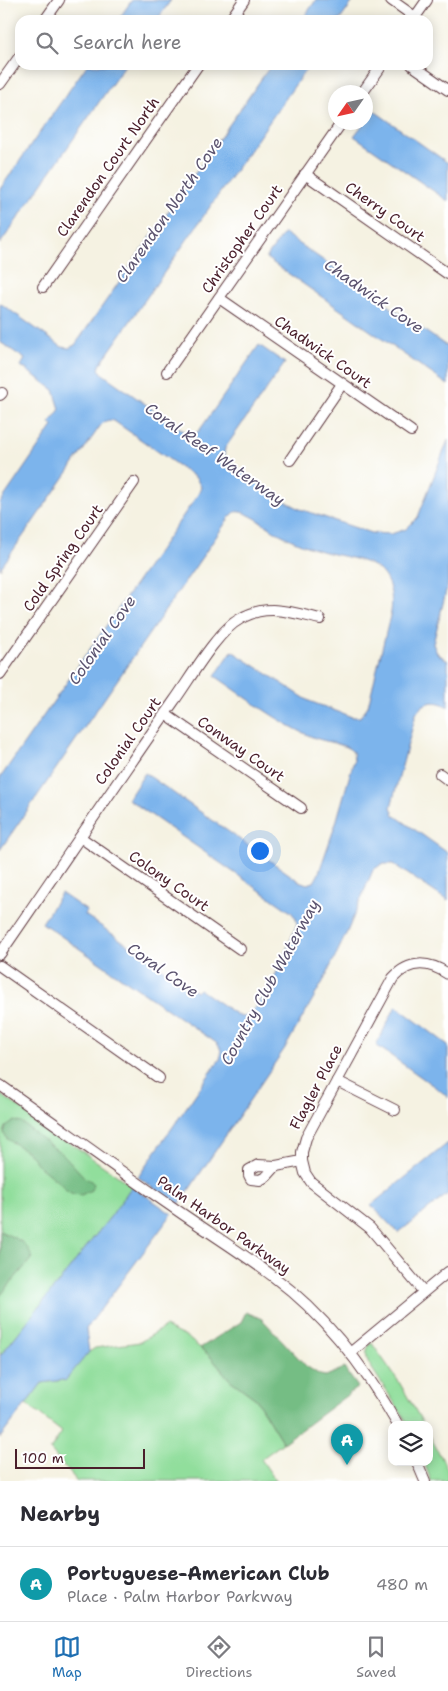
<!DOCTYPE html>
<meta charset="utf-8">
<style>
body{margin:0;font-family:"Shantell Sans",sans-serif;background:#f7f7f7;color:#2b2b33}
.controls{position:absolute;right:15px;bottom:15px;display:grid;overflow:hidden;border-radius:10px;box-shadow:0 2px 12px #0003}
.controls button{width:45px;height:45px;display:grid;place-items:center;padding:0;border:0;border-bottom:1px solid #e1e1e2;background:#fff;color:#2b2b33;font:25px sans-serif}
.compass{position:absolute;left:328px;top:85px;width:45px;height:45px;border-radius:50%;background:#fff;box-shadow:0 2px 12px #0003;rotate:236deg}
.scale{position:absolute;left:15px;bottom:12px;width:130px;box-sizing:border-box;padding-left:5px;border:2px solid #4a1f2b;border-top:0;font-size:14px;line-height:18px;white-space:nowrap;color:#4a1f2b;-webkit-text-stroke:4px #fff;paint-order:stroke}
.you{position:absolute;left:259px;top:850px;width:18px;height:18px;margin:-12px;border:4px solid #fff;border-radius:50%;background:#1a73e8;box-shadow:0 0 0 8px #1a73e833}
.badge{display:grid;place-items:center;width:32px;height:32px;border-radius:50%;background:#1f6fb2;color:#fff;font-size:16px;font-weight:700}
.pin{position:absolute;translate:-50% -41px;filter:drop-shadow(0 1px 2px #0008)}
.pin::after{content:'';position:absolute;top:26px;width:18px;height:15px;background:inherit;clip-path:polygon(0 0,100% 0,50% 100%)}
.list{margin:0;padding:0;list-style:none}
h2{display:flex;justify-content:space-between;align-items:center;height:65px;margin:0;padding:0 20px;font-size:21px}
h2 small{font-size:16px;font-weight:400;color:#7c7c81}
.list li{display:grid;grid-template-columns:32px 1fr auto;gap:15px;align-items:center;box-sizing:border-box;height:75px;padding:0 20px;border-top:1px solid #e1e1e2}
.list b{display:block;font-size:19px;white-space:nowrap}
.list p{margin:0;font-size:16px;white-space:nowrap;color:#7c7c81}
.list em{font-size:16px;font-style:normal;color:#7c7c81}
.icon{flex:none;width:28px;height:28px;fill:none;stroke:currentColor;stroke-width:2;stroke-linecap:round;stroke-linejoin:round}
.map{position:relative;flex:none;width:448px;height:1481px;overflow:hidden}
.search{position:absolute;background:#fff;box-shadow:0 2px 12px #0003;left:15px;right:15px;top:15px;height:55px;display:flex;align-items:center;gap:12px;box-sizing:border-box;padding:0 18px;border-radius:15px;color:#7c7c81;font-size:19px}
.sheet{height:140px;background:#fff}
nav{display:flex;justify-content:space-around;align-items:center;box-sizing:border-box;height:70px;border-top:1px solid #e1e1e2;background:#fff;font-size:14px;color:#7c7c81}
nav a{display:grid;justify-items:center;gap:2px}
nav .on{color:#1f6fb2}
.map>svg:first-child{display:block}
.green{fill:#91de9c;stroke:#6e7e64}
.forest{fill:#74bd84;stroke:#5f6e58}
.water{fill:#7bb4ec;stroke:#626a8c}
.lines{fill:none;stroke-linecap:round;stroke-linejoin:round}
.minor-casing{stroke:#643f46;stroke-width:12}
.minor{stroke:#fff;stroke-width:10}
.labels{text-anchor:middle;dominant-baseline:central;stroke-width:4;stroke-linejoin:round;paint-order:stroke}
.street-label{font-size:15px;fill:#4a1f2b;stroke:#fff}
.water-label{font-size:16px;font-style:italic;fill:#5b536f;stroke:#fff}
</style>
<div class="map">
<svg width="448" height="1481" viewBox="0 0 448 1481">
<rect width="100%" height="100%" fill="#fff"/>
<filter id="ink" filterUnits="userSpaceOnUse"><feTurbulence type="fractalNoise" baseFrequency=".02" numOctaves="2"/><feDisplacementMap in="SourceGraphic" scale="10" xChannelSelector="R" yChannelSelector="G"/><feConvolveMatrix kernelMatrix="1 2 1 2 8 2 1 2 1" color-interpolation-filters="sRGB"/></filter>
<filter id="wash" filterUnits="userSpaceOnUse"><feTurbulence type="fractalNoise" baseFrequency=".0096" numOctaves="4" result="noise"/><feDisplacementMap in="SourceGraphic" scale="20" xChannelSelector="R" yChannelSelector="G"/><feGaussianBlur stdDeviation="1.12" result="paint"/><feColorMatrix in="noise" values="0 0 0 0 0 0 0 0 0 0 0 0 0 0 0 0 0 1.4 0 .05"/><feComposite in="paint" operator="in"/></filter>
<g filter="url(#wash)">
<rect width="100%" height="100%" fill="#f5f2e2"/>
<g class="green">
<polygon points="0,1094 132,1186 111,1216 0,1356"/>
<polygon points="165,1327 188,1338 209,1355 230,1380 256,1399 283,1443 261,1459 276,1481 77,1481 50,1450 62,1432 26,1404 42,1383 63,1380 64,1381 89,1352 95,1348 140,1342"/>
<path d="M371 1342 399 1382 424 1425H409L369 1364C365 1355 366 1350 371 1342Z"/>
<polygon points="429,1434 448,1470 448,1481 431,1481 424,1462 429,1462"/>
</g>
<g class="forest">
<polygon points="15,1121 22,1123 51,1146 63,1154 85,1178 91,1181 94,1184 91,1190 81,1195 73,1194 66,1190 62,1185 40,1167 28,1152 7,1139 4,1133 6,1127"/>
<path d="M0 1231C15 1239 27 1240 32 1258L0 1296Z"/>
<polygon points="246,1312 262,1319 306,1366 320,1375 326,1376 344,1368 358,1387 283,1443 256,1399 230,1380 209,1355 200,1348 241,1322"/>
</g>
<g class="water">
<polygon points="132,0 171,0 157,20 118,20"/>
<polygon points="316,0 354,0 340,20 302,20"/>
<polygon points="87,65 125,65 0,244 0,189"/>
<path d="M271 65H309L101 363 99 369 104 375 185 432 192 435 199 431 259 345 285 363 225 448 224 454 226 461 278 497 300 509 371 533 391 534 406 529 418 517 448 440V583L433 644 437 653 448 661V707C436 699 423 701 416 714L391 807 394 815 448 853V901L393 864H382L373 870 347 932 325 978 285 1048 178 1206 138 1177 220 1059C222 1051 221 1047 215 1042L42 923 61 893 87 911 85 915 196 992 199 989 240 1017C263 1017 288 945 297 924L296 918 291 912 128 799 145 773 299 881 307 884 314 882 318 875 336 823 354 760 353 752C346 743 322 742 310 736 276 721 246 697 215 676L232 651 309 701 352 717H360L368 706 391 612C393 598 391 581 379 570 367 559 338 556 321 551 308 547 295 542 282 535 271 530 247 509 235 512L229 518 0 850V778L199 493 201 487 196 478 114 421C108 419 105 421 101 425L0 569V503L53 426 50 423 60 409 54 390 21 366 25 359 0 342V303L62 347 69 348 75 345Z"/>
<polygon points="373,110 448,163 448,201 354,136 364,123 366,122"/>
<polygon points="284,233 448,347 448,385 266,258"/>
<polygon points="396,1006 448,1045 448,1098 442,1092 376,1045"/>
<polygon points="448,1143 448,1194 398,1233 371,1205"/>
<polygon points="132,1186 172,1214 86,1329 89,1352 65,1381 63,1380 42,1383 0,1438 0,1356 111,1216"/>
</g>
</g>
<g filter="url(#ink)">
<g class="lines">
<g class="minor-casing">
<g id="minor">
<polyline points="391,0 415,17"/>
<polyline points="45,20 59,0"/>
<polyline points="230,20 244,0"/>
<polyline points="413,20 427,0"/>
<polyline points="412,65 448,90"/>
<polyline points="0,84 20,56"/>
<polyline points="363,92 382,65"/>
<polyline points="305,174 448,274"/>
<polyline points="43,287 198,65"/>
<polyline points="219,298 411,431"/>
<polyline points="167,372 342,122"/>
<polyline points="0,395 2,393"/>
<polyline points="290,460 342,384"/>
<polyline points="0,674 134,482"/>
<polyline points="165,714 301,808"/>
<polyline points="440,774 448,780"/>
<polyline points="80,837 240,949"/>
<path d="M0 954C58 870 115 785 174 701 190 679 217 631 240 619 266 603 292 612 320 619"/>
<polyline points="0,966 159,1078"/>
<polyline points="337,1081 395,1110"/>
<path d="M0 1085C57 1125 113 1166 171 1206 205 1230 241 1252 274 1277 326 1316 366 1369 398 1425"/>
<polyline points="276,1166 267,1176 260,1180 251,1179 249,1175 249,1170 258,1165 276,1166 302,1161"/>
<path d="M423 1291 370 1228 311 1182 305 1173 302 1161V1152L306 1138 393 978C409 960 429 961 448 974"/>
<polyline points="350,1353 448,1272"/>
<polyline points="417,1462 425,1481"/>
</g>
</g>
<use href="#minor" class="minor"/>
</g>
</g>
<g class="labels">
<g class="street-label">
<text transform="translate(108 167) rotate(-55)">Clarendon Court North</text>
<text transform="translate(385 212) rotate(35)">Cherry Court</text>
<text transform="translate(242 239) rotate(-55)">Christopher Court</text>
<text transform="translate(323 352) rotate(35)">Chadwick Court</text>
<text transform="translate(63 558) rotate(-55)">Cold Spring Court</text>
<text transform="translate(128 741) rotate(-55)">Colonial Court</text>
<text transform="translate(241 749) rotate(35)">Conway Court</text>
<text transform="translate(169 881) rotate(35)">Colony Court</text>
<text transform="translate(316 1087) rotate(-62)">Flagler Place</text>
<text transform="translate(224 1225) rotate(35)">Palm Harbor Parkway</text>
</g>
<g class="water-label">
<text transform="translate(169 210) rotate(-55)">Clarendon North Cove</text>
<text transform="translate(374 296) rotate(35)">Chadwick Cove</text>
<text transform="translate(215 454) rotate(35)">Coral Reef Waterway</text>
<text transform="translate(102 640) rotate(-55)">Colonial Cove</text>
<text transform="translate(163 970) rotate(35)">Coral Cove</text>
<text transform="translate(270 982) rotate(-61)">Country Club Waterway</text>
</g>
</g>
</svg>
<div class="controls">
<button><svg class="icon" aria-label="layers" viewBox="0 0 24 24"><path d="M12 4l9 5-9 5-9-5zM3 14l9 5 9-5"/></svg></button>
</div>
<svg class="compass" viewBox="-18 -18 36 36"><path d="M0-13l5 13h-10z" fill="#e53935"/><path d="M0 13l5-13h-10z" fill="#7c7c81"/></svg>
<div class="scale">100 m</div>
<div class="you"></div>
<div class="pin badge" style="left:347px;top:1465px;background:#0f9aa8">A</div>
<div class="search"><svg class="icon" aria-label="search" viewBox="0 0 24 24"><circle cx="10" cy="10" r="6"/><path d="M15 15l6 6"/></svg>Search here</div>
</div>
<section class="sheet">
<h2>Nearby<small></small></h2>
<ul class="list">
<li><span class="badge" style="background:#0f9aa8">A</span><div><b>Portuguese-American Club</b><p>Place · Palm Harbor Parkway</p></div><em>480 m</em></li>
</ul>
</section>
<nav>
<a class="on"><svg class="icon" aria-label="map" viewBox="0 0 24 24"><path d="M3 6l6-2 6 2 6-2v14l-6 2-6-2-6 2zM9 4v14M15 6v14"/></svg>Map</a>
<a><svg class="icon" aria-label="directions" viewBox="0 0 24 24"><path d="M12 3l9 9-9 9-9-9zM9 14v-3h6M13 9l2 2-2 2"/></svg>Directions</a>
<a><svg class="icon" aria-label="saved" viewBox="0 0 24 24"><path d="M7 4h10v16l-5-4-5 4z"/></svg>Saved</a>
</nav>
